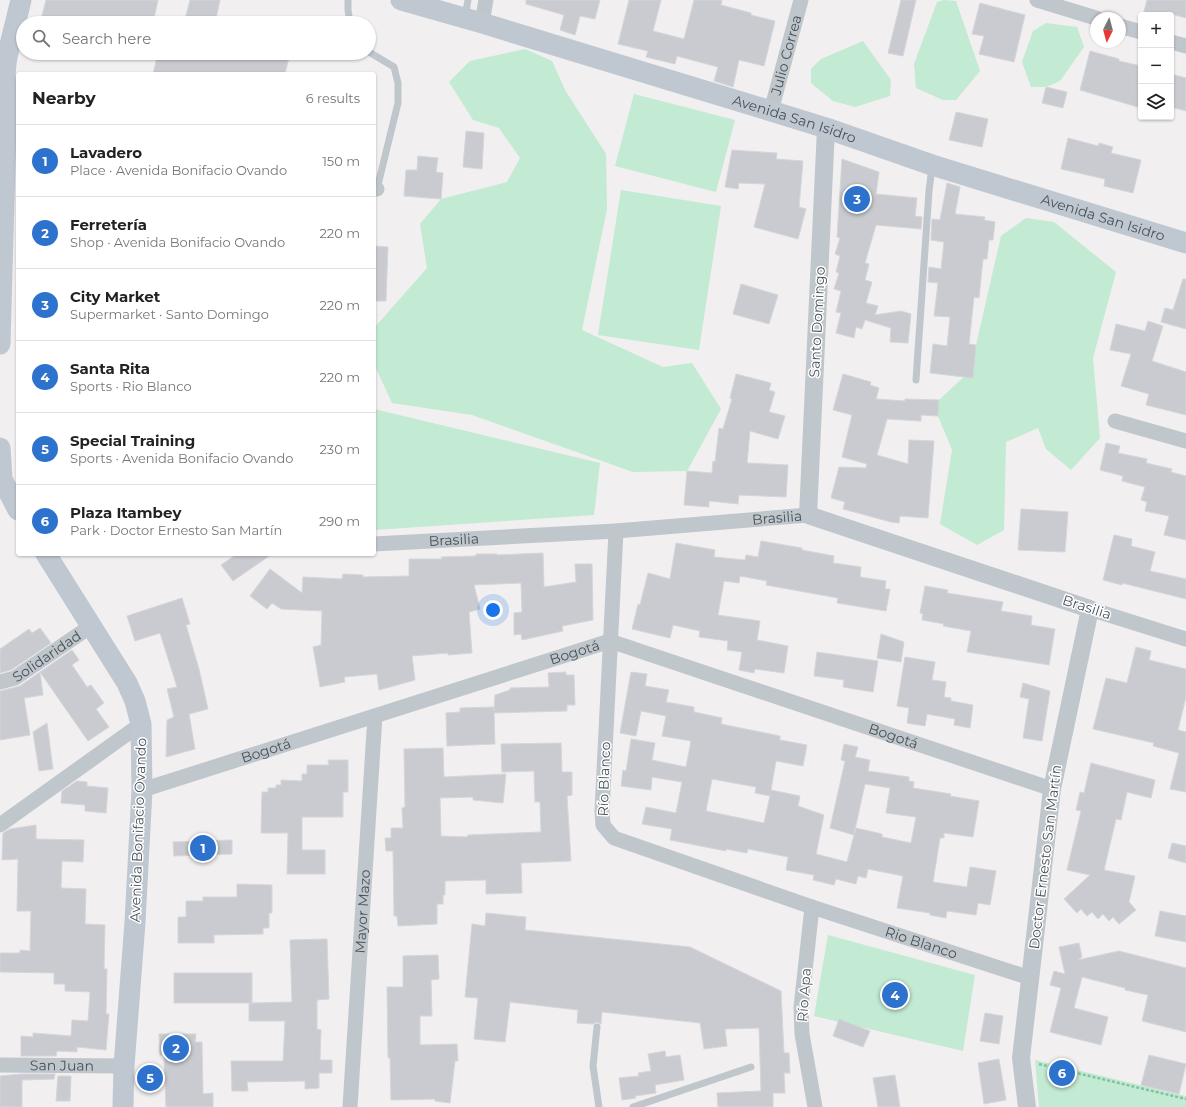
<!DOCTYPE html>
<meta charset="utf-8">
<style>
body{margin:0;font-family:Montserrat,sans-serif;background:#f2f2f2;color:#222}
.controls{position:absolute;right:12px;top:12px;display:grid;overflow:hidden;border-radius:4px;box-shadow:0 1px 3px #0004}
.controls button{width:36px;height:36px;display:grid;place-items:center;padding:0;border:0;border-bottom:1px solid #e0e0e0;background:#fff;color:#222;font:20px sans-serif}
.compass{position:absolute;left:1090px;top:12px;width:36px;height:36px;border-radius:50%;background:#fff;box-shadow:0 1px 3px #0004;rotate:186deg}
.you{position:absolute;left:493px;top:610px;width:14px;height:14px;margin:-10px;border:3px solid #fff;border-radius:50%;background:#1a73e8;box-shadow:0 0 0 6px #1a73e833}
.badge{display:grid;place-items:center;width:26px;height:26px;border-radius:50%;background:#2d72cd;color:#fff;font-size:13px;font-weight:700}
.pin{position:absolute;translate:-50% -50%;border:2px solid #fff;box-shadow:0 1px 4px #0006}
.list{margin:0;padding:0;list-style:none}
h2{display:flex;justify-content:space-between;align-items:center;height:52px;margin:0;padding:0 16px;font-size:17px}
h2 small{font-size:13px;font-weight:400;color:#767676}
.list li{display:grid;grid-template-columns:26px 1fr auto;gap:12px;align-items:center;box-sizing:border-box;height:72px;padding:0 16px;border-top:1px solid #e0e0e0}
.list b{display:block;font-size:15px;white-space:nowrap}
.list p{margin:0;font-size:13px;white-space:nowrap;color:#767676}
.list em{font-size:13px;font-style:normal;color:#767676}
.icon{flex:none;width:22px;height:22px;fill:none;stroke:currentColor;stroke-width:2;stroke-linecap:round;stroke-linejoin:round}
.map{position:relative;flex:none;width:1186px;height:1107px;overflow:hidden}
.search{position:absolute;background:#fff;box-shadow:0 1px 3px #0004;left:16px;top:16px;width:360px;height:44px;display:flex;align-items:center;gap:10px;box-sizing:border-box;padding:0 14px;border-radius:22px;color:#767676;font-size:15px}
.panel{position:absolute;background:#fff;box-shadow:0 1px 3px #0004;left:16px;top:72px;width:360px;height:484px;border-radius:4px}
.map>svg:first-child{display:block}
.green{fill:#c3ead2}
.building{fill:#cacbd1;stroke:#d4d6da;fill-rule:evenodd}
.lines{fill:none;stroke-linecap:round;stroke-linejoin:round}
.path{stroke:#7ec4a2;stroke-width:2.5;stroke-dasharray:3 2;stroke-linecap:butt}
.service{stroke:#bfc6cc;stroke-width:7}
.minor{stroke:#bfc6cc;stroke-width:15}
.tertiary{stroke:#bfc6cc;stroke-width:18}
.secondary{stroke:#bfc7d1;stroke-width:21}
.labels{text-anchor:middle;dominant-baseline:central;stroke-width:3;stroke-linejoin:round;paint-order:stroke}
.street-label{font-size:14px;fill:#49525a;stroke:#fff}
</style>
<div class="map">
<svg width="1186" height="1107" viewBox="0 0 1186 1107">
<rect width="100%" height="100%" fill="#f1efef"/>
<g class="green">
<polygon points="943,0 956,1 980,71 956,100 943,100 916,88 914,64 937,2"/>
<polygon points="1046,23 1077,27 1084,47 1060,81 1046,87 1031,87 1022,62 1033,31"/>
<polygon points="863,41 891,80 890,96 855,107 833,101 811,83 811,69 821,59"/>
<polygon points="525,49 552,61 565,90 606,154 607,209 582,330 663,367 692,363 721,409 687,471 633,472 472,415 392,403 374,364 374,334 375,327 427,268 420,224 441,199 507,182 520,158 499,128 473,120 449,82 470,61"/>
<polygon points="634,94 735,120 716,192 615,166"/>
<polygon points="621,190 721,206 699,350 598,335"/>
<polygon points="1026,218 1054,222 1116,272 1093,358 1100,438 1071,470 1046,449 1038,428 1006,442 1004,530 977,545 940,524 952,450 938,416 939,400 970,371 974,362 976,345 1001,236"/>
<polygon points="374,409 600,463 594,515 374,530"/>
<polygon points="828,935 975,975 963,1051 814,1016"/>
<polygon points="1035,1060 1186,1096 1186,1107 1039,1107"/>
</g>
<g class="building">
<polygon points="46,0 158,0 153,23 40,23"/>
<polygon points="190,0 220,0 215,23 184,23"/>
<polygon points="526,0 600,0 595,19 580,16 575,35 560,30 564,15 526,4"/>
<polygon points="629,0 661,0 653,31 684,39 694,0 722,0 721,5 751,13 751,15 775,21 764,66 739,60 733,87 714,81 718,67 677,56 675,64 646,57 648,51 618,44"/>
<polygon points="901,0 916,0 903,56 888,53"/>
<polygon points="1147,0 1186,0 1186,18 1175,15 1143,15"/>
<polygon points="980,3 1025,15 1014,62 979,54 984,36 972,34"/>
<polygon points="1090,51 1119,59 1119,61 1141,66 1141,108 1080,90"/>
<polygon points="158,53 207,53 233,60 234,53 290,53 285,74 153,74"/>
<polygon points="1171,74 1186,78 1186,111 1171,107"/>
<polygon points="1046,87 1067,92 1063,108 1042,103"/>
<polygon points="956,112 988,119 982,147 949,140"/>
<polygon points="466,131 484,133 482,169 463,167"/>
<polygon points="1068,138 1098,146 1099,143 1113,147 1111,153 1141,160 1133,193 1104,186 1105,179 1061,169"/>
<polygon points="732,150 777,153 776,159 803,161 799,207 806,209 798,239 754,227 765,184 739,183 738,189 725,187"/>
<polygon points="418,156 438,158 436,172 443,173 441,199 404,196 406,170 417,170"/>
<polygon points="842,159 879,172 876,194 917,198 915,216 922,217 921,229 876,225 865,263 869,264 865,280 872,282 866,303 878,306 875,315 901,311 911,314 908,343 890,342 891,328 865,320 862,329 856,327 854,338 836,333 841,313 836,312 841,291 834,289 839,273 836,272 840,256 835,254 840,238 837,237"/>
<polygon points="947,183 960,187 955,214 985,217 984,220 995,222 993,240 989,240 987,259 983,259 979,298 974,297 969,344 976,345 973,378 930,373 933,344 947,346 950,317 934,316 938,283 928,282 929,267 941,269 944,242 931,240 932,219 940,220"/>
<polygon points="374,246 388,247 386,301 374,301"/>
<polygon points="1183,279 1186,279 1186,329 1161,322 1165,308 1173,310"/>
<polygon points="741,284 778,295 769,324 733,314"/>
<polygon points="1148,321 1163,326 1152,361 1186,372 1186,415 1146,405 1149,394 1121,386 1131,354 1110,350 1116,324 1145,331"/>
<polygon points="736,374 771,383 769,390 775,392 769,412 785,416 778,439 750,431 747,463 788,465 786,497 739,495 738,504 709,501 709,507 684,505 687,471 712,473 713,461 715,462 719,428 723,429 732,399 730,398"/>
<polygon points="843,374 871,382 870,385 879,388 876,399 905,401 905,399 939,400 938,416 921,415 921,421 887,419 877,455 908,464 909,440 934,441 928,518 900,516 899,523 891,522 843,509 845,502 831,498 839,467 866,468 867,464 842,457 852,415 833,410"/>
<polygon points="1106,443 1120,446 1118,453 1147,459 1146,463 1172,469 1171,472 1186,476 1186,540 1164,535 1169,516 1145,511 1147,502 1141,500 1145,487 1122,481 1123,476 1100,470"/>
<polygon points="1021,509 1068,512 1065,552 1018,550"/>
<polygon points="1114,535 1132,539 1131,546 1155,552 1150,571 1186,579 1186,599 1122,583 1122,585 1103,580"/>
<polygon points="761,541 802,548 802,550 834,556 833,563 861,567 860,577 886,581 885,589 890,589 886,611 837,603 838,598 766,585 767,581 740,576 739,583 724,581 718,615 760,621 757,640 788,646 784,673 755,669 754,673 739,670 742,652 727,650 728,641 699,637 700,631 673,625 670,638 632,629 638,604 640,605 648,573 670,579 676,543 715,550 714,557 745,560 746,555 758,557"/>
<polygon points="543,553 544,587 576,582 575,564 592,564 593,620 562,626 563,631 522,640 521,634 514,635 514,613 522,612 521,583 474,585 480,609 469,612 472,653 448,655 448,653 412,656 415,680 379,690 377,674 344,677 345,682 320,687 313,647 321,645 322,611 281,609 272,603 267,609 250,596 270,569 302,593 303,577 342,579 343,574 363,575 363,577 409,576 409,559 442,559 441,557 476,556 476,554 497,554 497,555"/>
<polygon points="237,554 272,554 233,581 221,565"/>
<polygon points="925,586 948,590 947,593 1003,602 1001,611 1032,616 1031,625 1055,629 1049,665 967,652 971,631 943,626 944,624 922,620 923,614 920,613"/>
<polygon points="182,598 190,624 186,625 199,669 208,709 189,714 195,749 166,757 167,720 174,717 167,689 177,687 160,633 135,641 127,616"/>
<polygon points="40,628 51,643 11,670 0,673 0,649 29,629 32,633"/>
<polygon points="881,634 904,642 901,662 877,658"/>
<polygon points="1136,647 1151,651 1149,660 1186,669 1186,697 1178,730 1186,732 1186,792 1170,789 1179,753 1153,746 1154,743 1093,729 1106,678 1127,683"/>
<polygon points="72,650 79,660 72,665 87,687 91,685 104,703 96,709 109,727 88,741 40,672"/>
<polygon points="817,652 878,661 873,692 843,687 844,680 814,676"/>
<polygon points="905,657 935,662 932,680 946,682 944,697 951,698 951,701 973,705 970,728 954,725 955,719 927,714 925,726 907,723 909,708 897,706"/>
<polygon points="40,672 43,695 24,698 30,735 0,740 0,691 20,686"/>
<polygon points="566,672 566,675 574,675 575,705 567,705 567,711 494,713 495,744 447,746 446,713 460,712 460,708 494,707 494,711 495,695 510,690 510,688 549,687 548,673"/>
<path d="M631 672 647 674 645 686 669 690 666 702 694 707V712L722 718 721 724 780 736V740L807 745 803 766 776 761 771 790 800 796 798 806 824 815 816 854 847 862 854 835 830 828 845 761 841 760 844 744 858 747 855 757 870 760 868 771 909 777V781L914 782 913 788 951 794 950 796 979 801 973 837 944 833V838H940L933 882 967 887 970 867 996 871 990 905 978 903 976 915 947 911 946 918 930 915V913L897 908 903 876 868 869 866 878 858 876 856 884 836 879 834 885 813 880 814 875 786 870 788 857 748 849 747 853 726 849V851L670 840 672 829 642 824 646 807 676 813 682 782 652 777 651 790 621 786 623 770 626 771 631 739 655 743 652 760 686 767 691 741 662 736 666 716 641 711 636 736 620 733ZM712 779 756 787 755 793 770 796 764 823 706 811ZM865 784 890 788 886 813 916 817 911 843 882 837V834L856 828 854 834Z"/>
<polygon points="1023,683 1050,691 1042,741 1023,738 1029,699 1020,697"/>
<polygon points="47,723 53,769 39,771 33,732"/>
<polygon points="561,743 562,772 572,772 572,795 567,796 571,861 521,863 522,893 486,894 486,880 445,881 445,895 443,895 443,904 437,904 437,924 398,926 397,916 394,916 393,851 386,851 385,838 391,838 391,828 403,828 402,808 405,807 404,749 443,748 444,777 506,774 503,803 473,800 473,797 440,798 441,836 467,837 468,835 541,832 540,802 535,802 534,771 502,772 501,744"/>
<polygon points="328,760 348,760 348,792 343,792 343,817 302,817 302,850 325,850 325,874 287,874 288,833 261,833 262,792 268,792 268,788 276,788 276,785 281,785 281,780 302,781 302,774 307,774 307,765 329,765"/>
<polygon points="1091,763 1155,780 1151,798 1127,792 1121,820 1116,819 1104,870 1135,876 1129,902 1136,910 1119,924 1113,917 1109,921 1103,914 1098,919 1092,912 1087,916 1081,909 1077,913 1064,899 1090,875 1067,870 1081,811 1076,810 1080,792 1084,793"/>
<polygon points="77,781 87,782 87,786 108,788 106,813 85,811 85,805 61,803 62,791"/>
<polygon points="36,825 36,839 84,840 83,862 62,861 61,888 86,889 85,924 105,925 104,969 107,969 106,1014 109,1014 106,1050 77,1047 77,1052 57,1051 56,1056 21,1056 21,1036 33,1037 33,1033 71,1036 72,1020 88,1021 90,992 65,991 65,984 54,984 54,973 0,972 0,953 20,953 20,950 30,951 31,911 17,911 18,859 2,860 3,833 10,829"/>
<polygon points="232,840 232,854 174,856 173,842"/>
<polygon points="1172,843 1186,846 1186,863 1168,858"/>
<polygon points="237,884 272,885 272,913 269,913 269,928 263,928 263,934 214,935 214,943 178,943 178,917 186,917 186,901 203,901 203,897 237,897"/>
<polygon points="1160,911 1186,916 1186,942 1155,936"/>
<polygon points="486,913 526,917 525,930 690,947 781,991 784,1053 789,1053 790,1073 784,1073 785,1093 773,1093 773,1107 718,1107 717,1093 761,1091 759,1028 725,1029 727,1046 704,1049 700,1023 602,1012 601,1024 597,1022 593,1024 577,1023 578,1010 510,1002 505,1042 474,1039 478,998 465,997 472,924 485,926"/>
<polygon points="327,939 329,999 317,1000 317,1029 321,1030 320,1060 332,1060 332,1073 319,1073 319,1088 305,1089 305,1081 247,1082 248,1091 232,1091 231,1061 283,1061 285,1021 249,1021 249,1003 292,1002 290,940"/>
<polygon points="1079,943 1082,957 1078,960 1119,951 1186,968 1186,1032 1142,1021 1148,995 1125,990 1125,988 1082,977 1074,1008 1108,1017 1101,1045 1050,1032 1061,988 1050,985 1054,971 1065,974 1059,947"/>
<polygon points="438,955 439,979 431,980 432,1016 420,1016 420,1045 457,1044 458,1061 455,1061 450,1103 435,1101 435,1099 391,1100 390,1058 388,1058 387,987 403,987 403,956"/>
<rect x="174" y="973" width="78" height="30"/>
<polygon points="985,1013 1003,1016 999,1044 980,1041"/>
<polygon points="839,1019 870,1031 863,1047 833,1036"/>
<polygon points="159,1034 196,1034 195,1042 202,1042 203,1094 213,1093 213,1107 166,1107 164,1055 160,1055"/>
<polygon points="665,1051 666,1057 680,1055 684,1080 655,1085 656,1093 635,1096 636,1098 622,1100 619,1078 639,1076 638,1073 651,1071 648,1054"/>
<polygon points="1149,1055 1186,1064 1179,1094 1141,1085"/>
<polygon points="999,1059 1006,1100 984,1104 978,1063"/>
<polygon points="21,1074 55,1074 54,1079 22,1080 22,1107 0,1107 0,1076"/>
<polygon points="895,1075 900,1107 878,1107 873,1078"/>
<polygon points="58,1076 71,1076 70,1101 56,1101"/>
</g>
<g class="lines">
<polyline class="path" points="1039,1064 1186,1099"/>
<g class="service">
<polyline points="348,0 348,10 350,23"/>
<polyline points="465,16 468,0"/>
<polyline points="369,52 394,67 398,83 398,103 377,189"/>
<polyline points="916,380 929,191 932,167"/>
<polyline points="597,1027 593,1066 599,1107"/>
<polyline points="633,1107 751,1067"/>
</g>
<g class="minor">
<polyline points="1037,0 1096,18"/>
<polyline points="482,23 486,0"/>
<polyline points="1120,26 1141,32"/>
<polyline points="1171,42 1186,46"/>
<path id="s1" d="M771 111 801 0"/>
<polyline points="374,189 377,189"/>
<polyline points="1115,421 1186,441"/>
<path id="s2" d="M616 531 602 811 603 825 614 838 812 907 1030 978"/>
<path id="s3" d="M374 544 616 531 808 515"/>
<polyline points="1090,609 1186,639"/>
<path id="s4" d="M0 682 15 678 91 626"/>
<path id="s5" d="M142 790 610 641 1052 789"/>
<polyline points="0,825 141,724"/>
<polyline points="812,907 801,1007 802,1034 815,1107"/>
<path id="s6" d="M0 1065 124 1066"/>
<path id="s7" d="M350 1107 375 716"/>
</g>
<polyline class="tertiary" points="826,128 808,515 1090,609 1052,789 1021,1058 1027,1107"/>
<g class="secondary">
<path id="s8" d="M401 0 482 23 771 111 826 128 932 165 1186 243"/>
<path d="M0 344 7 91C4 80 5 68 7 57L21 0"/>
<polyline points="0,448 2,479 18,510"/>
<polyline points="46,554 127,683 135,701 141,724 142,790 135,922 124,1066 123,1107"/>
</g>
</g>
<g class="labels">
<g class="street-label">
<text stroke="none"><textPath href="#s1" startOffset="58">Julio Correa</textPath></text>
<text stroke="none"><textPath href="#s8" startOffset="411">Avenida San Isidro</textPath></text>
<text stroke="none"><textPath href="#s8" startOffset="735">Avenida San Isidro</textPath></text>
<text transform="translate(817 322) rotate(-87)">Santo Domingo</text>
<text stroke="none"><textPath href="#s3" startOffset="404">Brasilia</textPath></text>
<text stroke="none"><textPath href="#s3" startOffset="80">Brasilia</textPath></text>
<text transform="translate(1087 607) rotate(18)">Brasilia</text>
<text stroke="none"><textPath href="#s5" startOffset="454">Bogotá</textPath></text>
<text stroke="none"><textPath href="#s4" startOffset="54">Solidaridad</textPath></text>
<text stroke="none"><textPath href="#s5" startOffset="790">Bogotá</textPath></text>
<text stroke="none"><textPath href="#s5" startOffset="130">Bogotá</textPath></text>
<text transform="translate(604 779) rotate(-88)">Río Blanco</text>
<text transform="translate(138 830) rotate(-88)">Avenida Bonifacio Ovando</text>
<text transform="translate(1045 857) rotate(-83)">Doctor Ernesto San Martín</text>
<text stroke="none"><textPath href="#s7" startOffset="196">Mayor Mazo</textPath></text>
<text stroke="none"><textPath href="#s2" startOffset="636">Rio Blanco</textPath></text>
<text transform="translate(804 995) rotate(-86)">Río Apa</text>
<text stroke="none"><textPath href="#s6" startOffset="62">San Juan</textPath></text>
</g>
</g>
</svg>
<div class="controls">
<button>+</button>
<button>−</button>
<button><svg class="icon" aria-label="layers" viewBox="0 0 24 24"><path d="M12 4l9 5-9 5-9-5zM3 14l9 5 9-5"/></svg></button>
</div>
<svg class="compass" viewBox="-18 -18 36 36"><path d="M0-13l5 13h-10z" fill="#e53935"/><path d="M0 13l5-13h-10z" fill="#767676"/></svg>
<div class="you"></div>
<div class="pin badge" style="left:203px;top:848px">1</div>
<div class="pin badge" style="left:176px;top:1048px">2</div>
<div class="pin badge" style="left:857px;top:199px">3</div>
<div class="pin badge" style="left:895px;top:995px">4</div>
<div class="pin badge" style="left:150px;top:1078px">5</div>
<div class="pin badge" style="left:1062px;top:1073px">6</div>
<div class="search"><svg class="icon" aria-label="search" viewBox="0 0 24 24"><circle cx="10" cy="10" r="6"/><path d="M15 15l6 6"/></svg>Search here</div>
<section class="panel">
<h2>Nearby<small>6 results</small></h2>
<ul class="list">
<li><span class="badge">1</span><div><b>Lavadero</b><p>Place · Avenida Bonifacio Ovando</p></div><em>150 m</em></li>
<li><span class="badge">2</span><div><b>Ferretería</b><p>Shop · Avenida Bonifacio Ovando</p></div><em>220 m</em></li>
<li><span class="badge">3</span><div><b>City Market</b><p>Supermarket · Santo Domingo</p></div><em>220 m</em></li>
<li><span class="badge">4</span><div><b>Santa Rita</b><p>Sports · Rio Blanco</p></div><em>220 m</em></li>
<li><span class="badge">5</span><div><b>Special Training</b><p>Sports · Avenida Bonifacio Ovando</p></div><em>230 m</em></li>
<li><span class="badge">6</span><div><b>Plaza Itambey</b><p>Park · Doctor Ernesto San Martín</p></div><em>290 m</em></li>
</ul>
</section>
</div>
